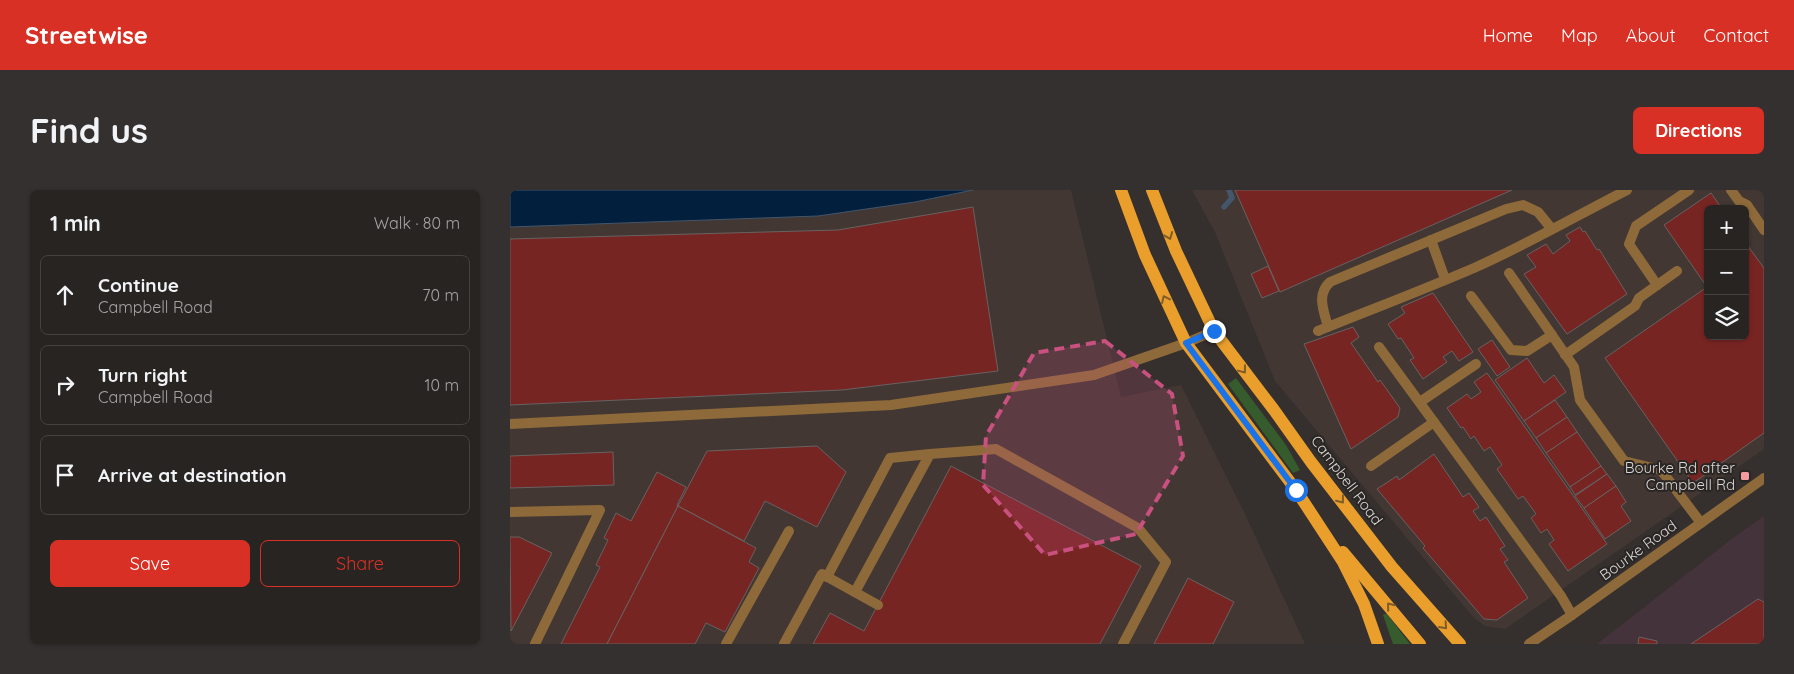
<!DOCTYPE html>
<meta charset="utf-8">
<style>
body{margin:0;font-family:Quicksand,sans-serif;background:#34302f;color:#f1f3f6}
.controls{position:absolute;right:15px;top:15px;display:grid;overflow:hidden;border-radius:8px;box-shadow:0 1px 4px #0004}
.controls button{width:45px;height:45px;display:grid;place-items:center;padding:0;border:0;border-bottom:1px solid #444140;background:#282422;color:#f1f3f6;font:25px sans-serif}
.stop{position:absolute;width:15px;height:15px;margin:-11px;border:4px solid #1a73e8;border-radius:50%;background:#fff}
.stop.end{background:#1a73e8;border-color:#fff;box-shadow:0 1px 5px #0008}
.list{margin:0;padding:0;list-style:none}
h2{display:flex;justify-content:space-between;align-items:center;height:65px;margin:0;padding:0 20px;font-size:21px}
h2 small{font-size:16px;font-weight:400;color:#a5a4a5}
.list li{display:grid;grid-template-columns:32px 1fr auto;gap:15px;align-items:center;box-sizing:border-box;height:80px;margin:0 10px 10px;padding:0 10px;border:1px solid #444140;border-radius:8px}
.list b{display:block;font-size:19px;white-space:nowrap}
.list p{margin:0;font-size:16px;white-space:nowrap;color:#a5a4a5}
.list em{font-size:16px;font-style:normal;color:#a5a4a5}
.actions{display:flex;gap:10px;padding:15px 20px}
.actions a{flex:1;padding:11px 0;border:1px solid #d93025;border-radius:8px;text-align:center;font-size:18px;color:#d93025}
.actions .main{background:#d93025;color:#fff}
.icon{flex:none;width:28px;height:28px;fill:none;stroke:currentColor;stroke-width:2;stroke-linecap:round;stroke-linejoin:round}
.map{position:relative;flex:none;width:1254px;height:454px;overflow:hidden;border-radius:8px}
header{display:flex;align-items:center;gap:30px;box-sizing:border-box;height:70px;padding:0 25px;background:#d93025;color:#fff}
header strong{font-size:24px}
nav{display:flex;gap:28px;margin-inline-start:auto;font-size:18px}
.intro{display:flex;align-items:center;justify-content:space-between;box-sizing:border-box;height:120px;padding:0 30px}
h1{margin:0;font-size:35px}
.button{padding:12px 22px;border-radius:8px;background:#d93025;color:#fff;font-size:18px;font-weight:700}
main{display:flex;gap:30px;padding:0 30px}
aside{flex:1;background:#282422;border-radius:8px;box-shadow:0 1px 4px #0004}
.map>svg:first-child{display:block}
.commercial{fill:#45333b}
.built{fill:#423732;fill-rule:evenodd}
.green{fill:#365b2d}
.water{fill:#021f3e;stroke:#43566c}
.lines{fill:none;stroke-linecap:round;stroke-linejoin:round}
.stream{stroke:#43566c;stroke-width:5.5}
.building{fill:#772522;stroke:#686262}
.service{stroke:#8e6a3a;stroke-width:10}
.minor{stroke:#8e6a3a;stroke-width:10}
.tertiary{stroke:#8e6a3a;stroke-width:10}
.primary{stroke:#ea9f2c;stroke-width:12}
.oneway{stroke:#805c28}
.route{stroke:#1a73e8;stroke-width:6}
.marked{fill:#c95180;fill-opacity:0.2;stroke:#c95180;stroke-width:4;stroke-dasharray:10 6;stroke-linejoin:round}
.poi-dot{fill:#f49aa1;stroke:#2a2624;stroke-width:2}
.labels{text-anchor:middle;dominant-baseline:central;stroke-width:4;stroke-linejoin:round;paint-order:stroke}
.poi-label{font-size:15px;fill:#dad7d6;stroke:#2a2624;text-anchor:end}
.street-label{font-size:15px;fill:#dad7d6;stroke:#2a2624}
</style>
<header>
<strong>Streetwise</strong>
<nav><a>Home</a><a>Map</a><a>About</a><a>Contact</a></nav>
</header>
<div class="intro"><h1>Find us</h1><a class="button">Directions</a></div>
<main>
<aside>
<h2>1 min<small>Walk · 80 m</small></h2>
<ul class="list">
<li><svg class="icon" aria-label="ahead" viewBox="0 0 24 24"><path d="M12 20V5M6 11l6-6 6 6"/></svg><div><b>Continue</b><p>Campbell Road</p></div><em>70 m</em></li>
<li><svg class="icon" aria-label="right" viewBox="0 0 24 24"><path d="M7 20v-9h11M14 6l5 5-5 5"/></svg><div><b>Turn right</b><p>Campbell Road</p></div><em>10 m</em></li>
<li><svg class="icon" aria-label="arrive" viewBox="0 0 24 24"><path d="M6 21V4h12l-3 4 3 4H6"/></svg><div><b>Arrive at destination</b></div></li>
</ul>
<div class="actions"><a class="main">Save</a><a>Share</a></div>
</aside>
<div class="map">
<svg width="1254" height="454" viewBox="0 0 1254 454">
<rect width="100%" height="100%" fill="#35302e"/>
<polygon class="commercial" points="1254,326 1254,454 1087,454 1223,348"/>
<g class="built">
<polygon points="463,0 561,0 611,207 671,195 735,324 795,454 0,454 0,37 308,26 405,12"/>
<path d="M682 0H1254V259L995 439 975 436 964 428 765 191 705 42ZM1198 19H1235V146H1198Z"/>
</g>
<g class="green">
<polygon points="726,188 776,255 790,280 783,283 718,194"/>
<polygon points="874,424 877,424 900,454 883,454 873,425"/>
</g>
<polygon class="water" points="0,0 463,0 405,12 308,26 0,37"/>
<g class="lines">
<polyline class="stream" points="714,17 722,8 719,0"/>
</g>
<g class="building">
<polygon points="725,0 1002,0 770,102"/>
<polygon points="1201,3 1212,19 1198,19 1198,146 1235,146 1235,52 1254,78 1254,243 1183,293 1095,168 1197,97 1154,35"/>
<polygon points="463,17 488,181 332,200 0,215 0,49 328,40"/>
<polygon points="1070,37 1073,42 1075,41 1087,60 1089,59 1117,104 1057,144 1014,84 1026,77 1017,65 1036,54 1043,64 1060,51 1056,45"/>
<polygon points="758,76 769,101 752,108 741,84"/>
<polygon points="923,103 963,162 949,171 942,161 933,167 937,172 913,189 900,170 904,168 891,148 888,149 878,134 895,123 891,117"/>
<polygon points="843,137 849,147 841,153 868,192 870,190 890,218 888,227 841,259 794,154"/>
<polygon points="982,150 1000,177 987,186 968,159"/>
<polygon points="1017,168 1034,193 1044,185 1056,202 1014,231 985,190"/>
<polygon points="977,183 1097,354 1058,381 1039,354 1044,350 1037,339 1031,343 1021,328 1026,324 1013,306 1008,309 987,279 992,275 980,257 974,261 964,246 961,249 953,237 951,238 937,218 957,204 961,209 971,202 964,192"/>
<polygon points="1045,210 1057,227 1026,248 1014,231"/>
<polygon points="1057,227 1067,242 1036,263 1026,248"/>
<polygon points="1067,242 1091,276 1060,297 1036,263"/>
<polygon points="307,256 336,282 307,337 255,311 234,351 168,316 197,261"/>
<polygon points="103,262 104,295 0,298 0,266"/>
<polygon points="924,264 953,307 959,303 969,317 963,321 970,331 976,327 995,356 990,359 998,370 994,372 1018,408 987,430 974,429 913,358 915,356 867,299 887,286 889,290"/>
<polygon points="441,276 631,376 590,454 303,454 320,423 354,441"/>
<polygon points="1091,276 1097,284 1065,305 1060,297"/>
<polygon points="147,282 176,297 167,315 168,316 97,454 51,454 90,377 86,375 98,350 94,348 106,323 121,331"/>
<polygon points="1097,284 1106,296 1074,318 1065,306"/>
<polygon points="1106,296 1116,312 1111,316 1121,331 1095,349 1074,318"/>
<polygon points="168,316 246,358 239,372 249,378 215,442 196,433 185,454 97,454"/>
<polygon points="0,347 9,347 42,363 1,441"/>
<polygon points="678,388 724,412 703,454 644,454"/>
<polygon points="1248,409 1254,412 1254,454 1181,454"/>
<polygon points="1129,447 1147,451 1147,454 1128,454"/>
</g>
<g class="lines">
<g class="service">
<polyline points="1221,0 1229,11 1237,15 1254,40"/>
<polyline points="921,50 935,89"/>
<polyline points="999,83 1064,177 1070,210 1114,271 1151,280 1191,333"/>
<polyline points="1147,95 1119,54 1126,36 1179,0"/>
<polyline points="961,106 1001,160 1017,161 1042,145"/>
<path d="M818 137C814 121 806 105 820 92L996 19 1013 15 1028 22 1041 38"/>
<path d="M808 141C860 120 913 100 964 78 1016 55 1066 26 1117 0"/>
<polyline points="869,157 1051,406 1062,425"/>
<polyline points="1055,165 1125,116 1129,108 1167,81"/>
<polyline points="910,212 966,174"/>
<polyline points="0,234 381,215 584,185 676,153"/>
<polyline points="861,276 924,232"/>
<polyline points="0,322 90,320 25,454"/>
<polyline points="216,454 279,341"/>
</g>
<g class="minor">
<polyline points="676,153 704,141"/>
<polyline points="317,387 380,268 420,264"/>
<polyline points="345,402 420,264 486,259 628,338 656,372 613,454"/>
<polyline points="274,454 312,384 368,415"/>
</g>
<polyline class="tertiary" points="1019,454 1062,425 1254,288"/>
<g class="primary">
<polyline points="611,0 635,65 676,153 786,300 833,372 854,414 868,454"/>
<polyline points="642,0 666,61 704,141 764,220 801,272 882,377 950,454"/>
<polyline points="833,362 910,454"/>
</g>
</g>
<defs><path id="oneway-chevron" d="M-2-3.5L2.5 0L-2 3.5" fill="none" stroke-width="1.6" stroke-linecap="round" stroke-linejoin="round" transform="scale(1.25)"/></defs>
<g class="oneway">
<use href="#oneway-chevron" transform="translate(659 46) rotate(68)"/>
<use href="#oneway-chevron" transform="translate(655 109) rotate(-115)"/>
<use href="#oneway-chevron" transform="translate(733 180) rotate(53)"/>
<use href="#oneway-chevron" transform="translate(831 310) rotate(52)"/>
<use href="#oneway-chevron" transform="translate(880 416) rotate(-129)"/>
<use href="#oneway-chevron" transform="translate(934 436) rotate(48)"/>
</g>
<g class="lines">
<polyline class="route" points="704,141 676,153 786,300"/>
</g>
<path class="marked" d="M595 151 662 204 673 266 626 344 535 365 473 295 476 246 524 163Z"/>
<rect class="poi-dot" x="1230" y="281" width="10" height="10" rx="2.5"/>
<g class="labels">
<g class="poi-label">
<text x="1225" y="277">Bourke Rd after<tspan x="1225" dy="17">Campbell Rd</tspan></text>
</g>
<g class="street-label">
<text transform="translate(837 290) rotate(53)">Campbell Road</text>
<text transform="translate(1128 360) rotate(-36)">Bourke Road</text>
</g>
</g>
</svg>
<div class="controls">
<button>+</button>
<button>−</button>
<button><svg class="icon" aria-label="layers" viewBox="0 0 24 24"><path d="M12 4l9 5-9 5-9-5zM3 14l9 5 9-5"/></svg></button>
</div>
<div class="stop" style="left:786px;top:300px"></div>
<div class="stop end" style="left:704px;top:141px"></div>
</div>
</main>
